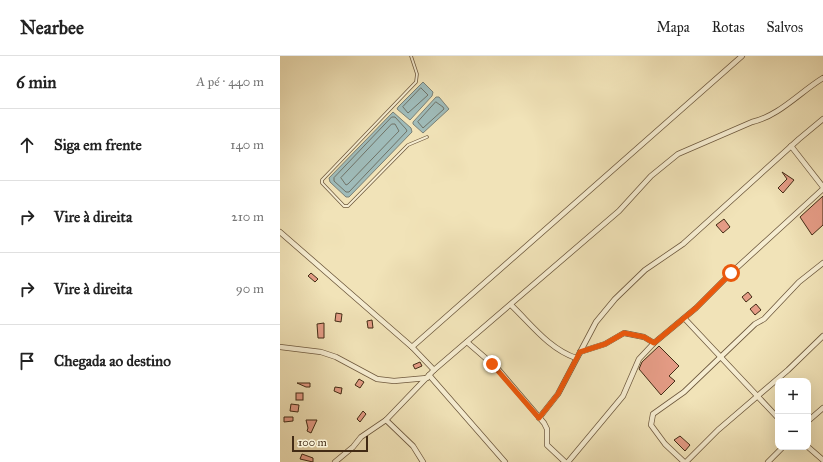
<!DOCTYPE html>
<html lang="pt">
<meta charset="utf-8">
<style>
body{margin:0;font-family:"IM FELL Great Primer",serif;background:#f2f2f2;color:#222}
.controls{position:absolute;right:12px;bottom:12px;display:grid;overflow:hidden;border-radius:8px;box-shadow:0 4px 16px #0002}
.controls button{width:36px;height:36px;display:grid;place-items:center;padding:0;border:0;border-bottom:1px solid #e0e0e0;background:#fff;color:#222;font:20px sans-serif}
.scale{position:absolute;left:12px;bottom:10px;width:76px;box-sizing:border-box;padding-left:4px;border:2px solid #422b15;border-top:0;font-size:11px;line-height:14px;white-space:nowrap;color:#422b15;-webkit-text-stroke:3px #f6edd1;paint-order:stroke}
.stop{position:absolute;width:12px;height:12px;margin:-9px;border:3px solid #ea580c;border-radius:50%;background:#fff}
.stop.end{background:#ea580c;border-color:#fff;box-shadow:0 1px 4px #0008}
.list{margin:0;padding:0;list-style:none}
h2{display:flex;justify-content:space-between;align-items:center;height:52px;margin:0;padding:0 16px;font-size:17px}
h2 small{font-size:13px;font-weight:400;color:#767676}
.list li{display:grid;grid-template-columns:26px 1fr auto;gap:12px;align-items:center;box-sizing:border-box;height:72px;padding:0 16px;border-top:1px solid #e0e0e0}
.list b{display:block;font-size:15px;white-space:nowrap}
.list em{font-size:13px;font-style:normal;color:#767676}
.icon{flex:none;width:22px;height:22px;fill:none;stroke:currentColor;stroke-width:2;stroke-linecap:round;stroke-linejoin:round}
.map{position:relative;flex:none;width:543px;height:406px;overflow:hidden}
header{display:flex;align-items:center;gap:24px;box-sizing:border-box;height:56px;padding:0 20px;background:#fff;border-bottom:1px solid #e0e0e0}
header strong{font-size:19px}
nav{display:flex;gap:22px;margin-inline-start:auto;font-size:14px}
main{display:flex}
aside{flex:1;background:#fff}
.map>svg:first-child{display:block}
.water{fill:#9fbbb9;stroke:#7a8177}
.lines{fill:none;stroke-linecap:round;stroke-linejoin:round}
.shore{stroke:#707367;stroke-width:1}
.building{fill:#e59c86;stroke:#422b15}
.service-casing{stroke:#6e593e;stroke-width:3.5}
.minor-casing{stroke:#6e593e;stroke-width:6}
.service{stroke:#f6edd1;stroke-width:2}
.minor{stroke:#f6edd1;stroke-width:4.5}
.route{stroke:#ea580c;stroke-width:5}
</style>
<header>
<strong>Nearbee</strong>
<nav><a>Mapa</a><a>Rotas</a><a>Salvos</a></nav>
</header>
<main>
<aside>
<h2>6 min<small>A pé · 440 m</small></h2>
<ul class="list">
<li><svg class="icon" aria-label="ahead" viewBox="0 0 24 24"><path d="M12 20V5M6 11l6-6 6 6"/></svg><div><b>Siga em frente</b></div><em>140 m</em></li>
<li><svg class="icon" aria-label="right" viewBox="0 0 24 24"><path d="M7 20v-9h11M14 6l5 5-5 5"/></svg><div><b>Vire à direita</b></div><em>210 m</em></li>
<li><svg class="icon" aria-label="right" viewBox="0 0 24 24"><path d="M7 20v-9h11M14 6l5 5-5 5"/></svg><div><b>Vire à direita</b></div><em>90 m</em></li>
<li><svg class="icon" aria-label="arrive" viewBox="0 0 24 24"><path d="M6 21V4h12l-3 4 3 4H6"/></svg><div><b>Chegada ao destino</b></div></li>
</ul>
</aside>
<div class="map">
<svg width="543" height="406" viewBox="0 0 543 406">
<rect width="100%" height="100%" fill="#f1e3b8"/>
<filter id="stains"><feTurbulence type="fractalNoise" baseFrequency=".005" numOctaves="4"/><feColorMatrix values="0 0 0 0 .2 0 0 0 0 .09 0 0 0 0 .02 0 0 0 .5 -.17"/></filter>
<radialGradient id="worn" r=".72"><stop offset=".6" stop-color="#630" stop-opacity="0"/><stop offset="1" stop-color="#630" stop-opacity=".3"/></radialGradient>
<g class="water">
<polygon points="143,26 153,36 152,40 130,64 117,53 118,51"/>
<polygon points="156,41 159,41 169,53 143,77 133,68 133,66"/>
<polygon points="113,56 131,72 132,76 69,141 66,141 50,126 49,122"/>
</g>
<g class="lines">
<g class="shore">
<polygon points="141,32 148,39 128,57 123,51"/>
<polygon points="156,46 163,51 164,53 143,72 138,66"/>
<polygon points="112,61 115,61 126,73 127,75 69,136 66,136 54,125 54,122"/>
<polygon points="112,68 115,68 119,75 68,128 66,129 61,122"/>
</g>
</g>
<g class="building">
<polygon points="502,116 514,124 503,137 498,132 507,123"/>
<polygon points="543,140 543,169 532,179 520,161"/>
<polygon points="444,163 450,171 443,177 436,169"/>
<polygon points="31,217 38,223 35,226 28,220"/>
<polygon points="468,236 472,241 466,246 462,241"/>
<polygon points="476,248 481,254 475,259 470,253"/>
<polygon points="56,257 62,258 61,266 55,265"/>
<polygon points="92,264 93,272 88,272 87,265"/>
<polygon points="44,267 44,282 38,282 37,268"/>
<polygon points="379,290 399,310 389,320 395,325 381,339 359,313 362,306"/>
<polygon points="140,306 142,310 135,313 133,309"/>
<polygon points="79,323 84,326 80,332 75,329"/>
<polygon points="17,327 30,327 30,331 26,331"/>
<polygon points="55,331 62,332 61,338 54,335"/>
<rect x="16" y="337" width="7" height="7"/>
<polygon points="11,348 19,349 18,356 10,355"/>
<polygon points="83,355 86,358 80,366 77,363"/>
<polygon points="4,361 13,361 13,365 4,366"/>
<polygon points="26,364 37,364 31,377 27,375 28,372"/>
<polygon points="400,380 410,389 405,395 394,384"/>
<polygon points="22,398 33,402 33,406 20,403"/>
</g>
<g class="lines">
<g class="service-casing">
<polyline id="service" points="131,0 137,18 136,26 42,124 42,127 64,150 68,150 128,89 147,81"/>
</g>
<g class="minor-casing">
<g id="minor">
<polyline points="511,90 543,131"/>
<polyline points="0,176 132,291 154,314"/>
<path d="M231 249C251 268 269 293 296 302"/>
<polyline points="405,263 498,362"/>
<polyline points="187,286 217,312 264,367 267,373 267,389 285,406"/>
<polyline points="0,291 41,296 56,301 97,323 114,325 147,322"/>
<polyline points="132,291 462,0"/>
<polyline points="300,296 325,288 344,277 364,281 374,287"/>
<polyline points="149,319 225,406"/>
<polyline points="259,362 278,338 316,266 335,243 365,214 403,188 519,83 543,63"/>
<polyline points="106,364 133,390 143,406"/>
<polyline points="528,365 543,352"/>
<polyline points="528,391 543,404"/>
<path d="M55 406 73 391 81 381 106 364 154 314 339 155 371 120 398 98 472 66C499 60 520 36 543 22"/>
<polyline points="288,406 343,340 359,303 374,287 416,252 451,217 543,133"/>
<polyline points="404,406 385,388 371,369 373,358 404,336 475,268 484,263 519,226 543,207"/>
<polyline points="406,406 438,374 508,314 543,280"/>
<polyline points="488,406 503,391"/>
</g>
</g>
<use href="#service" class="service"/>
<use href="#minor" class="minor"/>
</g>
<g class="lines">
<polyline class="route" points="212,308 259,362 278,338 300,296 325,288 344,277 364,281 374,287 416,252 451,217"/>
</g>
<rect width="100%" height="100%" filter="url(#stains)"/>
<rect width="100%" height="100%" fill="url(#worn)"/>
</svg>
<div class="controls">
<button>+</button>
<button>−</button>
</div>
<div class="scale">100 m</div>
<div class="stop" style="left:451px;top:217px"></div>
<div class="stop end" style="left:212px;top:308px"></div>
</div>
</main>
